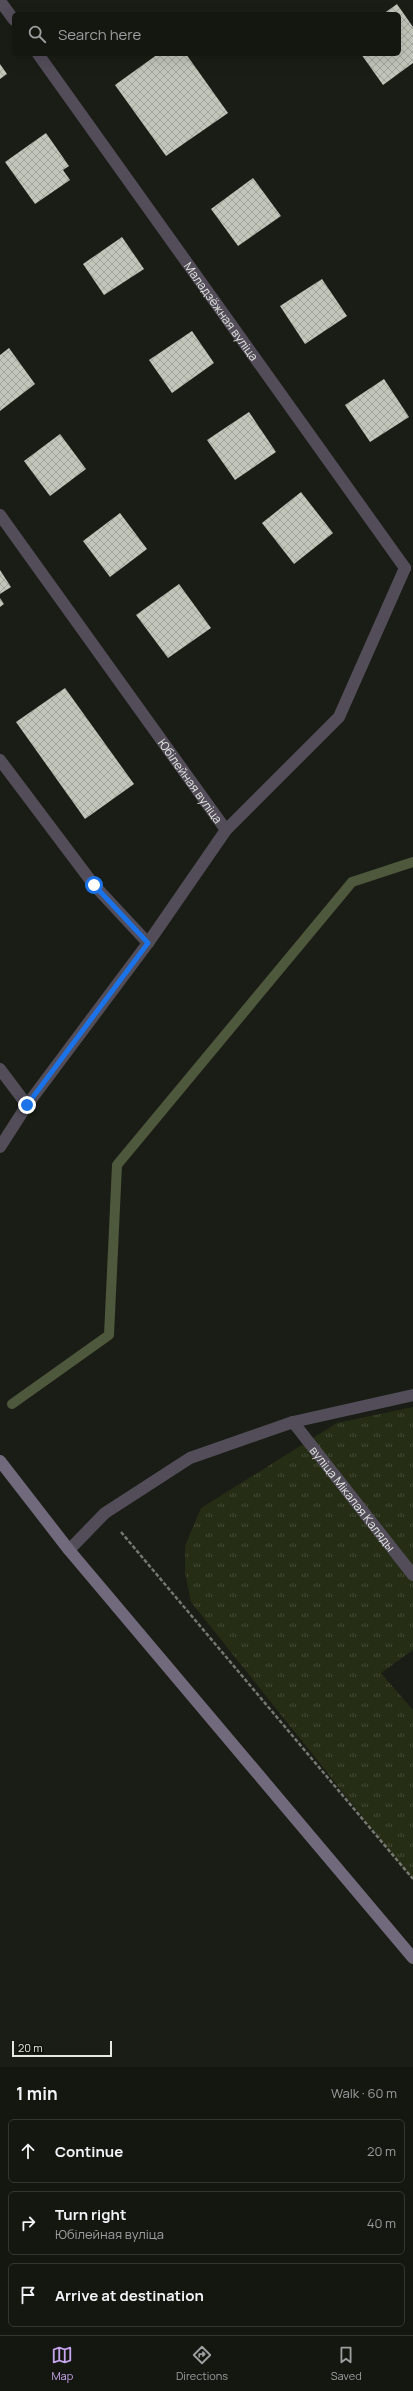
<!DOCTYPE html>
<meta charset="utf-8">
<style>
body{margin:0;font-family:Manrope,sans-serif;background:#21231e;color:#f1f3f6}
.scale{position:absolute;left:12px;bottom:10px;width:100px;box-sizing:border-box;padding-left:4px;border:2px solid #e6e9e3;border-top:0;font-size:11px;line-height:14px;white-space:nowrap;color:#e6e9e3;-webkit-text-stroke:3px #11140c;paint-order:stroke}
.stop{position:absolute;width:12px;height:12px;margin:-9px;border:3px solid #1a73e8;border-radius:50%;background:#fff}
.stop.end{background:#1a73e8;border-color:#fff;box-shadow:0 1px 4px #0008}
.list{margin:0;padding:0;list-style:none}
h2{display:flex;justify-content:space-between;align-items:center;height:52px;margin:0;padding:0 16px;font-size:17px}
h2 small{font-size:13px;font-weight:400;color:#9d9f9f}
.list li{display:grid;grid-template-columns:26px 1fr auto;gap:12px;align-items:center;box-sizing:border-box;height:64px;margin:0 8px 8px;padding:0 8px;border:1px solid #333530;border-radius:6px}
.list b{display:block;font-size:15px;white-space:nowrap}
.list p{margin:0;font-size:13px;white-space:nowrap;color:#9d9f9f}
.list em{font-size:13px;font-style:normal;color:#9d9f9f}
.icon{flex:none;width:22px;height:22px;fill:none;stroke:currentColor;stroke-width:2;stroke-linecap:round;stroke-linejoin:round}
.map{position:relative;flex:none;width:413px;height:2067px;overflow:hidden}
.search{position:absolute;background:#141610;box-shadow:0 4px 16px #0002;left:12px;right:12px;top:12px;height:44px;display:flex;align-items:center;gap:10px;box-sizing:border-box;padding:0 14px;border-radius:6px;color:#9d9f9f;font-size:15px}
.sheet{height:268px;background:#141610}
nav{display:flex;justify-content:space-around;align-items:center;box-sizing:border-box;height:56px;border-top:1px solid #333530;background:#141610;font-size:11px;color:#9d9f9f}
nav a{display:grid;justify-items:center;gap:2px}
nav .on{color:#c8a6ef}
.map>svg:first-child{display:block}
.grass{fill:url(#grass-tufts)}
.lines{fill:none;stroke-linecap:round;stroke-linejoin:round}
.stream{stroke:#4e583c;stroke-width:10}
.building{fill:url(#building-cross-hatch)}
.path{stroke:#757871;stroke-width:2.5;stroke-dasharray:4 2;stroke-linecap:butt}
.service{stroke:#524d59;stroke-width:12}
.minor{stroke:#524d59;stroke-width:12}
.secondary{stroke:#71697c;stroke-width:12}
.route{stroke:#1a73e8;stroke-width:5}
.labels{text-anchor:middle;dominant-baseline:central;stroke-width:4;stroke-linejoin:round;paint-order:stroke}
.street-label{font-size:12px;fill:#e6e9e3;stroke:#11140c}
</style>
<div class="map">
<svg width="413" height="2067" viewBox="0 0 413 2067">
<defs>
<pattern id="grass-tufts" width="24" height="20" patternUnits="userSpaceOnUse"><rect width="24" height="20" fill="#252d15"/><path d="M3 7l-1-3M5 7V3M7 7l1-3M15 17l-1-3M17 17v-4M19 17l1-3" fill="none" stroke="#454b37"/></pattern>
<pattern id="building-cross-hatch" width="8" height="8" patternUnits="userSpaceOnUse"><rect width="8" height="8" fill="#c1c5ba"/><path d="M0 0l8 8M0 8l8-8" fill="none" stroke="#a2a59c"/></pattern>
</defs>
<rect width="100%" height="100%" fill="#1a1d15"/>
<polygon class="grass" points="413,1407 413,1650 381,1673 413,1710 413,1880 191,1602 185,1572 185,1546 201,1508 337,1423"/>
<g class="lines">
<polyline class="stream" points="12,1404 109,1335 117,1165 352,882 413,862"/>
</g>
<g class="building">
<polygon points="397,4 413,27 413,63 383,85 361,54 399,54 399,14 383,14"/>
<polygon points="158,54 186,54 228,113 166,156 115,85"/>
<polygon points="0,64 7,74 0,79"/>
<polygon points="46,133 69,166 63,170 70,180 35,204 5,162"/>
<polygon points="253,178 281,216 238,246 211,209"/>
<polygon points="122,237 144,269 104,295 83,264"/>
<polygon points="322,279 347,316 305,344 280,306"/>
<polygon points="192,331 214,363 172,393 149,360"/>
<polygon points="9,348 35,384 0,411 0,355"/>
<polygon points="384,379 409,417 370,442 345,405"/>
<polygon points="249,412 276,452 235,480 207,440"/>
<polygon points="60,434 86,469 50,496 24,461"/>
<polygon points="301,492 333,533 294,564 262,523"/>
<polygon points="120,513 147,549 110,577 83,541"/>
<polygon points="0,570 11,587 0,594"/>
<polygon points="179,584 211,628 168,658 136,615"/>
<polygon points="0,598 4,604 0,607"/>
<polygon points="65,688 134,784 85,819 16,722"/>
</g>
<g class="lines">
<polyline class="path" points="121,1532 413,1879"/>
<polyline class="service" points="0,760 94,885 148,943"/>
<g class="minor">
<polyline points="0,1 14,20"/>
<path id="s1" d="M38 54 405 568"/>
<path id="s2" d="M0 515 226 830 148 943 27 1105 0 1147"/>
<polyline points="226,830 339,717 405,568"/>
<polyline points="0,1069 27,1105"/>
<path id="s3" d="M293 1422 413 1575"/>
<polyline points="69,1550 105,1513 190,1458 293,1422 413,1395"/>
</g>
<polyline class="secondary" points="0,1461 69,1550 413,1958"/>
</g>
<g class="lines">
<polyline class="route" points="27,1105 148,943 94,885"/>
</g>
<g class="labels">
<g class="street-label">
<text stroke="none"><textPath href="#s1" startOffset="316">Маладзёжная вуліца</textPath></text>
<text stroke="none"><textPath href="#s2" startOffset="327">Юбілейная вуліца</textPath></text>
<text stroke="none"><textPath href="#s3" startOffset="97">вуліца Мікалая Каляды</textPath></text>
</g>
</g>
</svg>
<div class="scale">20 m</div>
<div class="stop" style="left:94px;top:885px"></div>
<div class="stop end" style="left:27px;top:1105px"></div>
<div class="search"><svg class="icon" aria-label="search" viewBox="0 0 24 24"><circle cx="10" cy="10" r="6"/><path d="M15 15l6 6"/></svg>Search here</div>
</div>
<section class="sheet">
<h2>1 min<small>Walk · 60 m</small></h2>
<ul class="list">
<li><svg class="icon" aria-label="ahead" viewBox="0 0 24 24"><path d="M12 20V5M6 11l6-6 6 6"/></svg><div><b>Continue</b></div><em>20 m</em></li>
<li><svg class="icon" aria-label="right" viewBox="0 0 24 24"><path d="M7 20v-9h11M14 6l5 5-5 5"/></svg><div><b>Turn right</b><p>Юбілейная вуліца</p></div><em>40 m</em></li>
<li><svg class="icon" aria-label="arrive" viewBox="0 0 24 24"><path d="M6 21V4h12l-3 4 3 4H6"/></svg><div><b>Arrive at destination</b></div></li>
</ul>
</section>
<nav>
<a class="on"><svg class="icon" aria-label="map" viewBox="0 0 24 24"><path d="M3 6l6-2 6 2 6-2v14l-6 2-6-2-6 2zM9 4v14M15 6v14"/></svg>Map</a>
<a><svg class="icon" aria-label="directions" viewBox="0 0 24 24"><path d="M12 3l9 9-9 9-9-9zM9 14v-3h6M13 9l2 2-2 2"/></svg>Directions</a>
<a><svg class="icon" aria-label="saved" viewBox="0 0 24 24"><path d="M7 4h10v16l-5-4-5 4z"/></svg>Saved</a>
</nav>
